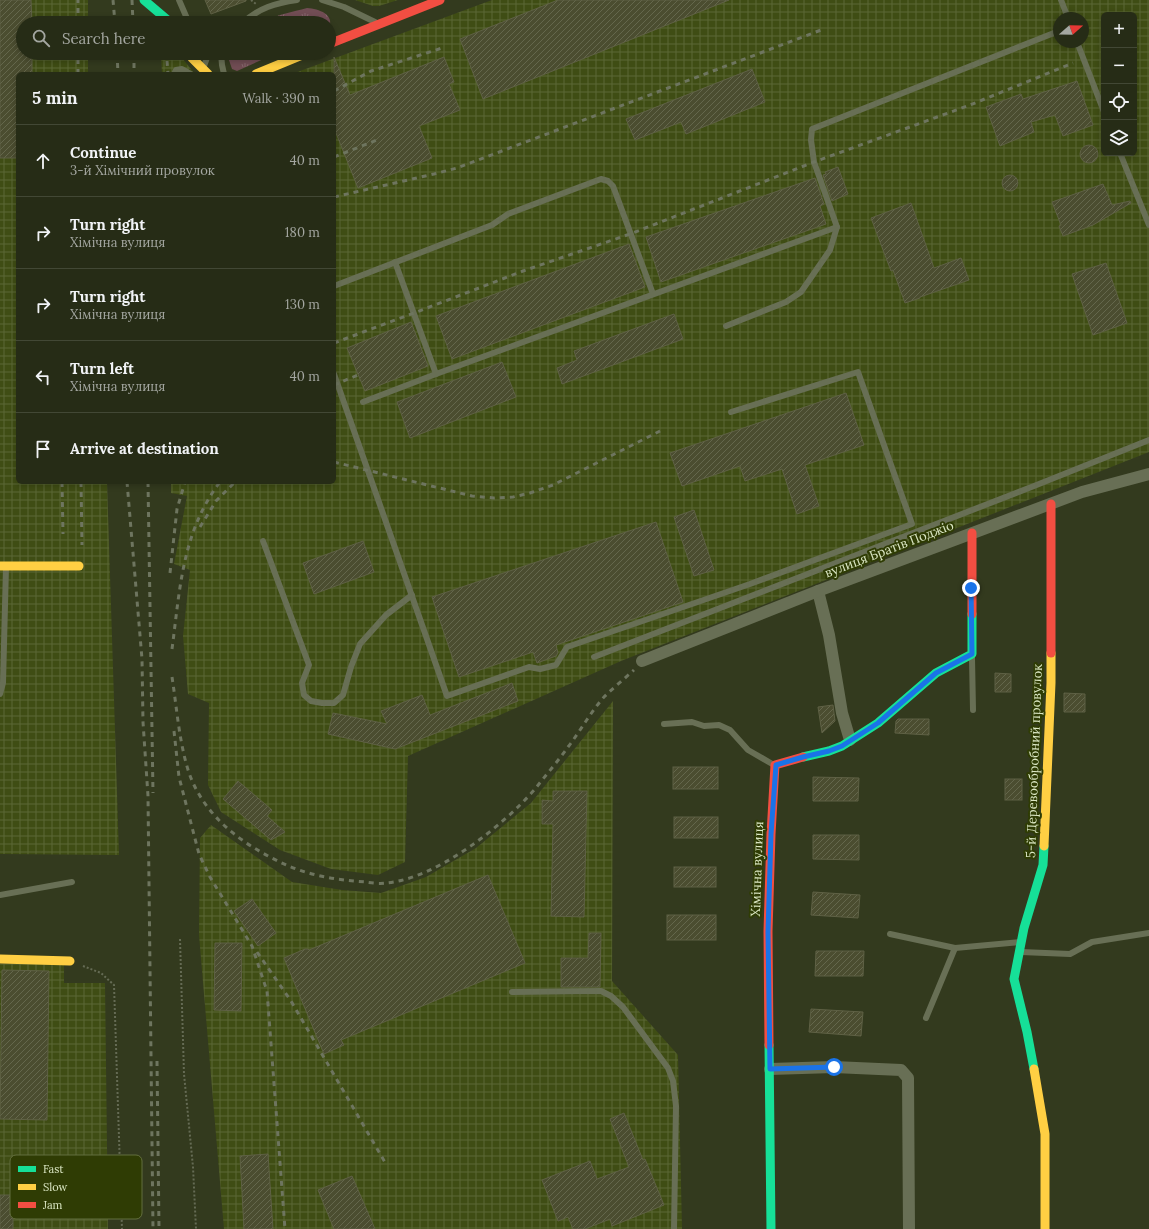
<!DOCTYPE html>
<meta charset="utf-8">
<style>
body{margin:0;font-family:Lora,serif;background:#323823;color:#f1f3f6}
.controls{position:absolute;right:12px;top:12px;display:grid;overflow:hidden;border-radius:6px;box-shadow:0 2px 6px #0003}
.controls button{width:36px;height:36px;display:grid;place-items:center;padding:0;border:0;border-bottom:1px solid #424835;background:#262c16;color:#f1f3f6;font:20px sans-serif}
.compass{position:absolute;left:1053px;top:12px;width:36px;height:36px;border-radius:50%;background:#262c16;box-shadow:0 2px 6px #0003;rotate:70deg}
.stop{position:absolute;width:12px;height:12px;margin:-9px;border:3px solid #1a73e8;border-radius:50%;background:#fff}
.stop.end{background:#1a73e8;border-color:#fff;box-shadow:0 1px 4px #0008}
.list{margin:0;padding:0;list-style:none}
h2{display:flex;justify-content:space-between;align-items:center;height:52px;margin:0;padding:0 16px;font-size:17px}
h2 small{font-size:13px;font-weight:400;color:#a4a7a1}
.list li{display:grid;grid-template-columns:26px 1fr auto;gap:12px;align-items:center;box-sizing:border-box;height:72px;padding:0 16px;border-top:1px solid #424835}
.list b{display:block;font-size:15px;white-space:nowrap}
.list p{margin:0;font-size:13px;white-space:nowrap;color:#a4a7a1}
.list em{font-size:13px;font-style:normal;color:#a4a7a1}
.icon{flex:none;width:22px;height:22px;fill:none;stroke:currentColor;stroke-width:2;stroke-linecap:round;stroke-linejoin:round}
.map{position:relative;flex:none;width:1149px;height:1229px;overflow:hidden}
.search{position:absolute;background:#262c16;box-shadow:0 2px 6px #0003;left:16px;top:16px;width:320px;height:44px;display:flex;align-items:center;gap:10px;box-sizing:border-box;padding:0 14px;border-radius:22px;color:#a4a7a1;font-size:15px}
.panel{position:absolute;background:#262c16;box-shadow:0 2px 6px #0003;left:16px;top:72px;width:320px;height:412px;border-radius:6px}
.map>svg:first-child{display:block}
.industrial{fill:url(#industrial-grid);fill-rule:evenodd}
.grass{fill:url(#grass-tufts)}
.building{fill:url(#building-hatch);stroke:#5f6145}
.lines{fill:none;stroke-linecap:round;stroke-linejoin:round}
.path{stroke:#656b54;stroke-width:2;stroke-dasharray:2 2;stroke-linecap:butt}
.lane{stroke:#686f55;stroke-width:6}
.street{stroke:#686f55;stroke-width:12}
.fast{stroke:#16e098;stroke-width:9}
.slow{stroke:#ffcf43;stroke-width:9}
.jam{stroke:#f24e42;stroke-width:9}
.rail{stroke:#6e755f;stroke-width:3;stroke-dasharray:5 5;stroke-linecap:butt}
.route{stroke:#1a73e8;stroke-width:5}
.labels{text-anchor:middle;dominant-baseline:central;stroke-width:4;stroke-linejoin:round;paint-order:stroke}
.street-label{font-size:13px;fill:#dbe7c4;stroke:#2f3c04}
.key{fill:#2f3c04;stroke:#636f3e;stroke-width:1}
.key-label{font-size:11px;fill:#dbe7c4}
</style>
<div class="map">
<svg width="1149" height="1229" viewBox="0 0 1149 1229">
<defs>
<pattern id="industrial-grid" width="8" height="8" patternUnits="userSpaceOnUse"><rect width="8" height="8" fill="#3f4d14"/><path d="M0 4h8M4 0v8" fill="none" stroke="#5a6735"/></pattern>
<pattern id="grass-tufts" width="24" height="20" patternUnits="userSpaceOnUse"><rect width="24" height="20" fill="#714d54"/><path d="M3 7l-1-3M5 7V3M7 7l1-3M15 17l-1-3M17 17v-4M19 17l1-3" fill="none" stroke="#85676b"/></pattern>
<pattern id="building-hatch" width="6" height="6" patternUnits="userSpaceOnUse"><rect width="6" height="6" fill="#4b4d30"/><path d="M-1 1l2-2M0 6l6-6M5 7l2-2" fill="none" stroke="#64674c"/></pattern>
</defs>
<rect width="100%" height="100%" fill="#333a1e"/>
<g class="industrial">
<polygon points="0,0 88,0 88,23 23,23 23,53 88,53 88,74 18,74 18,482 107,482 119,855 0,854"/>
<polygon points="355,0 398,0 379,6 373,6"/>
<path d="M492 0H1149V452L621 661 408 756 405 862 378 875 331 869 280 850 221 812 208 785 209 703 188 694 183 636 190 570 174 564 187 496 171 493V482H334V74H292ZM1104 15H1134V153H1104ZM1059 18H1083V42H1059Z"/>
<polygon points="161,53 178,53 195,74 162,74"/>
<polygon points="613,701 612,981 678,1055 682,1229 224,1229 199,935 200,838 211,825 292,882 342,890 381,893 426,877 476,848 531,803"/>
<polygon points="64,963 64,983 105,983 108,1229 0,1229 0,964"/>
</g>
<g class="grass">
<path d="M307 8C319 9 335 14 329 29V23H264C276 14 293 12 307 8Z"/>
<polygon points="229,53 277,53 237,71 232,69 228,57"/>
</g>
<g class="building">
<polygon points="0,0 31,0 32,23 23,23 23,53 32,53 32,74 18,74 18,158 0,158"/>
<polygon points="205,0 246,0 246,1 211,14"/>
<polygon points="558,0 729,0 483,99 460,39"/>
<polygon points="334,57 350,95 444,57 454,82 449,84 460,110 419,126 432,158 358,188 334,128"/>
<polygon points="752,69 765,102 686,134 681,122 635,140 626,119"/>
<polygon points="1077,81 1093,125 1063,136 1055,115 1031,122 1034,132 1000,146 986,107 1021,94 1023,99"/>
<circle cx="1089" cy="154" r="9"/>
<polygon points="838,167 848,194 832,201 823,175 826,174 825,172"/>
<circle cx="1010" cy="183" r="8"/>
<polygon points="815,178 824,204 820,206 826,224 661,282 646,237"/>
<polygon points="1103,184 1112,205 1130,201 1131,203 1093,225 1063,236 1059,226 1061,225 1052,202"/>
<polygon points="911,203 934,268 961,258 969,280 920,297 920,298 905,303 893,270 891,271 871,218"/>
<polygon points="629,244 645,287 452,359 436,316"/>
<polygon points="1106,263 1127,323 1093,335 1072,274"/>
<polygon points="674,314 683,339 562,384 557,368 577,360 574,351"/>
<polygon points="411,322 428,366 365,391 347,348"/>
<polygon points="502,362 516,397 410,438 397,402"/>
<polygon points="846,393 864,445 805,465 819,506 797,514 782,469 745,481 740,466 682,486 670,453"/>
<polygon points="694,510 714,570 694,576 674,517"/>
<polygon points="656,522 683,602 556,645 558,653 556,656 537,663 533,652 459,677 432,597"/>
<polygon points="363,541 374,572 314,594 303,563"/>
<polygon points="995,673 1011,674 1011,692 995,692"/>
<polygon points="512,683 518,701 395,749 328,734 333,713 387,724 381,711 422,695 430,715"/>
<polygon points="1064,693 1085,694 1085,712 1064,712"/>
<polygon points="833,705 835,721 822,733 818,707"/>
<polygon points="898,719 929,719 929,735 895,733 896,721"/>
<rect x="673" y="767" width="45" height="22"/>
<polygon points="813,777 859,778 858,801 813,801"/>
<rect x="1005" y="779" width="17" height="21"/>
<polygon points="238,781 272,810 267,816 285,832 271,840 223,799"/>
<polygon points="553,791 587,791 584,917 551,916 553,824 542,824 542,800 553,801"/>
<rect x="674" y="817" width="44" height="21"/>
<polygon points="813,835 859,835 859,860 813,859"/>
<rect x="674" y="867" width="42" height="20"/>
<polygon points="488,875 525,963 341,1040 344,1045 324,1054 284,958 305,949 308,949 309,950"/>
<polygon points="813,892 860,895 858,918 811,915"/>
<polygon points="252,899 276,933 258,946 234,911"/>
<rect x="667" y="915" width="49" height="25"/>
<polygon points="589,933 601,933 600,987 561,987 561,958 588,958"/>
<polygon points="215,943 242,943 241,1011 214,1010"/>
<polygon points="816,951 864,951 863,976 815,976"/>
<polygon points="2,970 49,971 47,1120 0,1119"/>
<polygon points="811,1009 863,1012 861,1036 809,1032"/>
<polygon points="624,1113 643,1160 645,1159 664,1205 612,1226 610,1219 585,1229 573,1229 568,1217 558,1221 542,1180 590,1161 597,1179 629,1167 610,1119"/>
<polygon points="268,1154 273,1229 244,1229 240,1156"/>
<polygon points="352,1176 375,1229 334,1229 318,1190"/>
<rect x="0" y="1195" width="13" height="34"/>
</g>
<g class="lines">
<g class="path">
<polyline points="251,0 256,4"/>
<polyline points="180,939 184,1074 193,1167 196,1229"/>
<polyline points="83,966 101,973 114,985 122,1229"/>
</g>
<g class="lane">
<polyline points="179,0 189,23"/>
<polyline points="322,0 344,7 375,22"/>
<polyline points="1061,0 1068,18"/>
<path d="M243 23C258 8 276 3 297 0"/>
<polyline points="1077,42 1104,112"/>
<polyline points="221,53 222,65 224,74"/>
<polyline points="204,66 208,55 207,53"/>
<polyline points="174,74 176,70 182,69 191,74"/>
<polyline points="1120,153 1149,225"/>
<polyline points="395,262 436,374"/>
<polyline points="334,286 492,225 508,214 601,179 608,181 613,186 653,294"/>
<polyline points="726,326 786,302 801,292 830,250 837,227 814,162 811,140 812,129 1059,31"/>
<polyline points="334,374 447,696 529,667 540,669 556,665 567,647 750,584 912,524 858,372 731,412"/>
<polyline points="363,402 436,374 837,227"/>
<polyline points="263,541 309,665 302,683 304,695 311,701 322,703 334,703 343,695 351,667 360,644 386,615 412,595"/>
<polyline points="594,657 1034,486 1149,440"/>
<polyline points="972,658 973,710"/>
<polyline points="0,694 3,683 6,567"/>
<polyline points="664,724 692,722 704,726 719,725 730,730 748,750 774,765"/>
<polyline points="0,895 72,882"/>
<polyline points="890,934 955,948 926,1018"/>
<polyline points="955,948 1020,942"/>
<polyline points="1021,952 1070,954 1092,942 1149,933"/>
<polyline points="512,992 601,991 611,996 623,1007 668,1068 673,1081 676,1106 674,1229"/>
</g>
<g class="street">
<polyline points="818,591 829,635 842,713 850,740"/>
<polyline points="642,661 818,591 1082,492 1149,474"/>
<polyline points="770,1069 834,1067 901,1070 908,1078 909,1229"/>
</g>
<g class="fast">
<polyline points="144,0 171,23"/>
<polyline points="803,757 829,751 842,746 878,723 936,673 972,654 972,614"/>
<polyline points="769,1045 771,1229"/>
<polyline points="1034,1069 1027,1032 1014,979 1024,928 1043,865 1044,846"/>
</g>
<g class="slow">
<polyline points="190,53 192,58 208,74"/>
<polyline points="256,74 307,53"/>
<polyline points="0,566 79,566"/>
<polyline points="1044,846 1051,683 1051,653"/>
<polyline points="0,959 70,961"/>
<polyline points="1034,1069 1045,1134 1045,1229"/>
</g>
<g class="jam">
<polyline points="329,44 440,0"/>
<polyline points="1051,504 1051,653"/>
<polyline points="972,533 972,614"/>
<polyline points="769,1045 768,931 771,834 775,765 803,757"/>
</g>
<g class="rail">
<polyline points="113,0 115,23"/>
<polyline points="132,0 133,23"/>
<polyline points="78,23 78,0"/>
<polyline points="117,53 118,74"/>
<polyline points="134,53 134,74"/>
<polyline points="167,61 168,74"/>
<polyline points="78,74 78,53"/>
<polyline points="334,91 371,71 442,48"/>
<polyline points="334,157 377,140"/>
<polyline points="334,197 434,174 457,168 821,30"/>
<polyline points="334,343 414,313 523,271 630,234 814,162 970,105 1073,63"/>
<polyline points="334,385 358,375"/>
<polyline points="334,462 472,496 494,498 513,497 530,493 553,485 664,429"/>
<polyline points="62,482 63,534"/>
<polyline points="81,482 82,545"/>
<polyline points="127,482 142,659 143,722 148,796 153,1229"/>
<polyline points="148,482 153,793"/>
<polyline points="200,527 216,501 235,482"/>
<polyline points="170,573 177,509 185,482"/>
<path d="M172 649C180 589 182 532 220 482"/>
<path d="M172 677C177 709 179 742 189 773 204 815 239 842 278 861 305 875 335 880 366 882 372 883 380 884 386 883 436 879 503 826 535 789 546 775 558 761 568 747 581 730 590 713 604 697 613 688 624 679 634 670"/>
<polyline points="174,731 179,777 199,854 210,877 252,946 267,991 285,1229"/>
<polyline points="257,952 291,1001 386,1164"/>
<polyline points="157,1061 159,1229"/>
</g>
</g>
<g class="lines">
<polyline class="route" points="834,1067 770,1069 768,932 771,834 776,765 803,757 829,751 842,746 878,723 936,673 972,654 971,588"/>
</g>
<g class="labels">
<g class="street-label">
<text transform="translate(889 549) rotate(-21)">вулиця Братів Поджіо</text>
<text transform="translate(1034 761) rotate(-88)">5-й Деревообробний провулок</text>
<text transform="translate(757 869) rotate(-88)">Хімічна вулиця</text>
</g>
</g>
<rect x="10" y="1155" width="132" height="64" rx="6" class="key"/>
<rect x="18" y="1166" width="18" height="6" fill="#16e098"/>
<rect x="18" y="1184" width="18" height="6" fill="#ffcf43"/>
<rect x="18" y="1202" width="18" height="6" fill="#f24e42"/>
<g class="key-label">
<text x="43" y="1173">Fast</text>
<text x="43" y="1191">Slow</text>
<text x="43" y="1209">Jam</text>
</g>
</svg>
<div class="controls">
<button>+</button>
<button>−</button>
<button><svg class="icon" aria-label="locate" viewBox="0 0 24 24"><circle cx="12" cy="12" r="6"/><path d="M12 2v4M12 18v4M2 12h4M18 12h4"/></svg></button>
<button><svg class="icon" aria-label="layers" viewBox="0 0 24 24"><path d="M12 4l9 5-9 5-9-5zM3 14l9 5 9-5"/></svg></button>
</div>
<svg class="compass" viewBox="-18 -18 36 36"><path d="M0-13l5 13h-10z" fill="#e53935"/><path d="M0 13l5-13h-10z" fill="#a4a7a1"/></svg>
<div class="stop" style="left:834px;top:1067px"></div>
<div class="stop end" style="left:971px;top:588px"></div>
<div class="search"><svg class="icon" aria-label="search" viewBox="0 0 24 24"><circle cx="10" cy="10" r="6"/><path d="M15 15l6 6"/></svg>Search here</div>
<section class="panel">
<h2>5 min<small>Walk · 390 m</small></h2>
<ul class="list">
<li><svg class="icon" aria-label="ahead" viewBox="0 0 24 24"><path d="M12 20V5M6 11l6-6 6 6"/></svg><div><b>Continue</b><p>3-й Хімічний провулок</p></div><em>40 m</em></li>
<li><svg class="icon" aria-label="right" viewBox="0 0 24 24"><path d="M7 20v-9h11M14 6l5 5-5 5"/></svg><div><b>Turn right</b><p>Хімічна вулиця</p></div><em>180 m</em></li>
<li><svg class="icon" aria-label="right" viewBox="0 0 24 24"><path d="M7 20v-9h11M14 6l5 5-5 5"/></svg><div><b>Turn right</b><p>Хімічна вулиця</p></div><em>130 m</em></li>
<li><svg class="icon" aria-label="left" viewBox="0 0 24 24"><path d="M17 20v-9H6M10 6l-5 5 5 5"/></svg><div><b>Turn left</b><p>Хімічна вулиця</p></div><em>40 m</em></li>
<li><svg class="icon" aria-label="arrive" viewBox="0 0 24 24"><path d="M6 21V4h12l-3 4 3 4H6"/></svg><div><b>Arrive at destination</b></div></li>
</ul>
</section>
</div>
